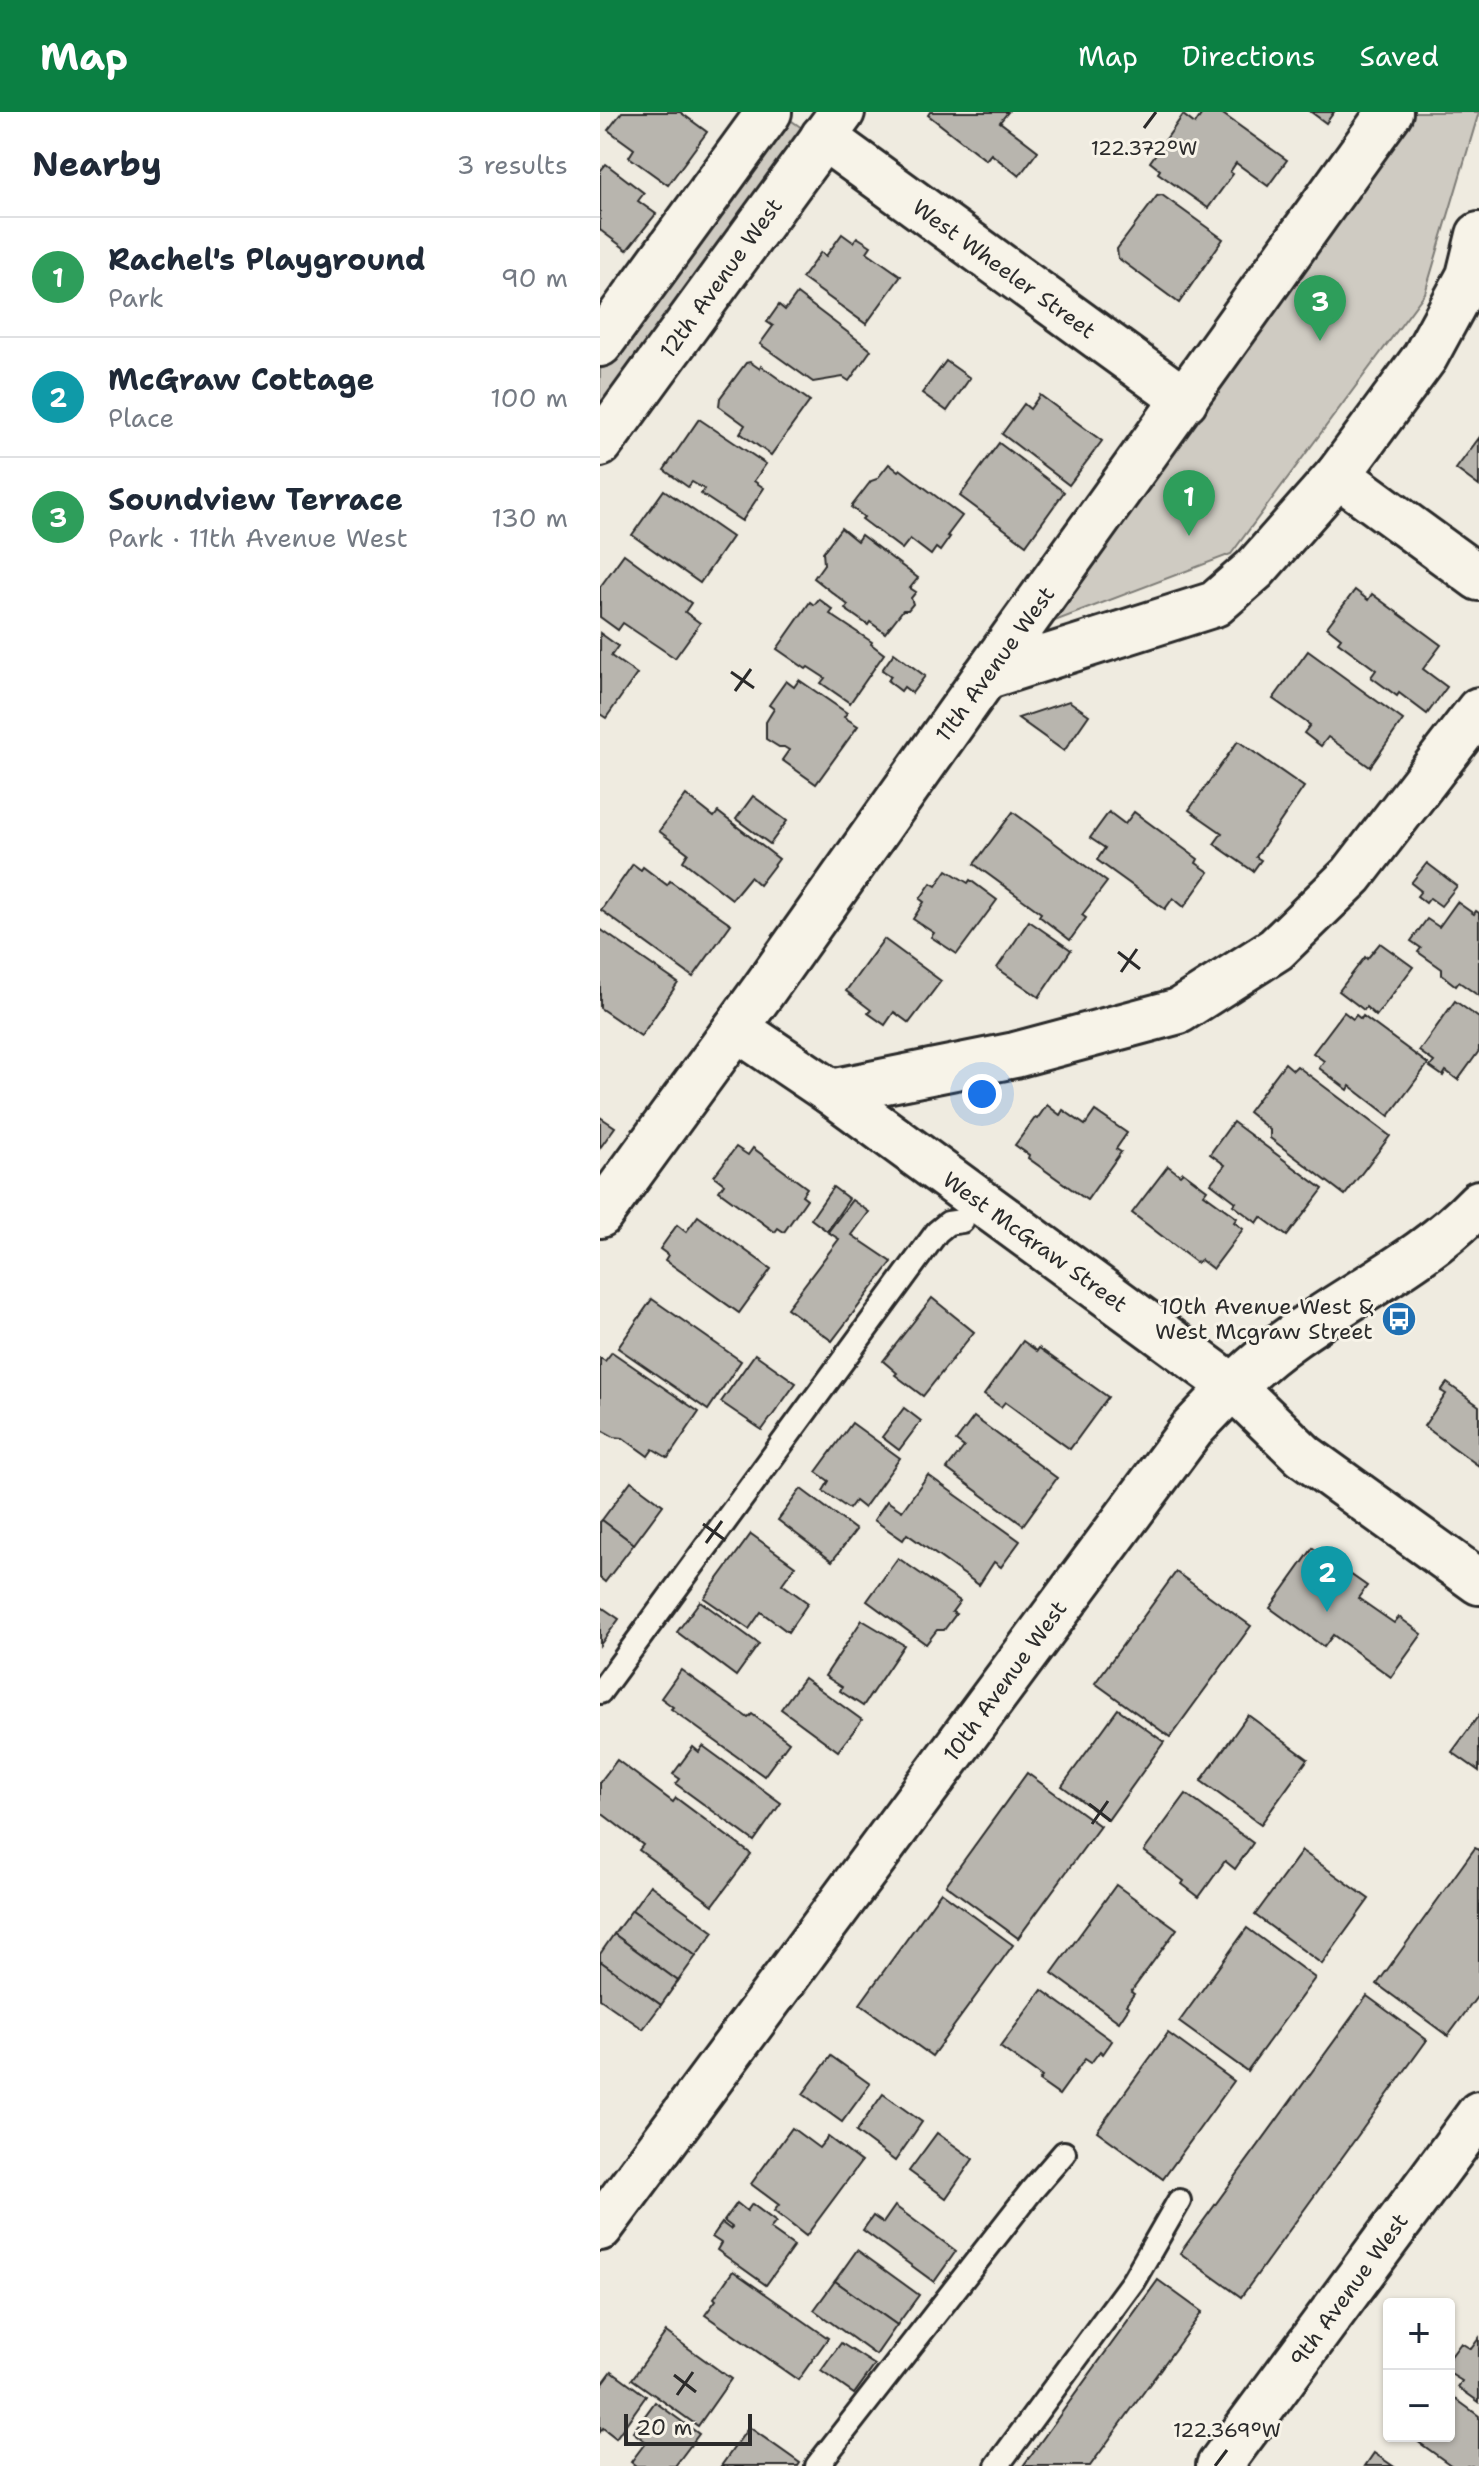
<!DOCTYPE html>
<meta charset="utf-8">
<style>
body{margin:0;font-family:"Shantell Sans",sans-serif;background:#f6f6f7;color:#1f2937}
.controls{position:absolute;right:24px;bottom:24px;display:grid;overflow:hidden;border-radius:8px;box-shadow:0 2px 6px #0004}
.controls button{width:72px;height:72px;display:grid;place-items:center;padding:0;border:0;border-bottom:2px solid #e0e1e3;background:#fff;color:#1f2937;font:40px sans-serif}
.scale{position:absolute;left:24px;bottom:20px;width:128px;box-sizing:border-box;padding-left:8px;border:4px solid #2b2b2b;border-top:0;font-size:22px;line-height:28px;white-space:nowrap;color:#2b2b2b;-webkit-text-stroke:6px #f7f3e8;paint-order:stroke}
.you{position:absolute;left:382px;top:982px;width:28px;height:28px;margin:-20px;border:6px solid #fff;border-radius:50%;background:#1a73e8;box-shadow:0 0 0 12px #1a73e833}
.badge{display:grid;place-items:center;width:52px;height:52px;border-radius:50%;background:#0b8043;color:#fff;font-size:26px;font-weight:700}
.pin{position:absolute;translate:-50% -66px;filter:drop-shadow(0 2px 4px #0008)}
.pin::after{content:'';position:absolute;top:42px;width:28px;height:24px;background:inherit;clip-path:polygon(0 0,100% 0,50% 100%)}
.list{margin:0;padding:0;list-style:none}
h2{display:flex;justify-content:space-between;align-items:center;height:104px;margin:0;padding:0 32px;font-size:34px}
h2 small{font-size:26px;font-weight:400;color:#747a83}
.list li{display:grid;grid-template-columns:52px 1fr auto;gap:24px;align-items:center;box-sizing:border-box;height:120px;padding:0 32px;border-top:2px solid #e0e1e3}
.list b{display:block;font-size:30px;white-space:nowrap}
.list p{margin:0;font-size:26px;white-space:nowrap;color:#747a83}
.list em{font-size:26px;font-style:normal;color:#747a83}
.map{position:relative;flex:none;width:879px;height:2354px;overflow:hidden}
header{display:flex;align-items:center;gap:48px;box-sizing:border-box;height:112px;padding:0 40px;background:#0b8043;color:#fff}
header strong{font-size:38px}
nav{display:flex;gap:44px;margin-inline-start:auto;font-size:28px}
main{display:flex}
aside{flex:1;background:#fff}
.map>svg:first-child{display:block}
.green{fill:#cfcbc2;stroke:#7d7b76;stroke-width:2}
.building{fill:#b8b5ae;stroke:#2b2b2b;stroke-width:2}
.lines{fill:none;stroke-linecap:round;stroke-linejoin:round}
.service-casing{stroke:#2b2b2b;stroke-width:28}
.minor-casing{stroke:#2b2b2b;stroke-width:50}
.tertiary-casing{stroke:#2b2b2b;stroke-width:50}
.service{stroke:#f7f3e8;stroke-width:22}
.minor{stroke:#f7f3e8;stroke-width:44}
.tertiary{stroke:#f7f3e8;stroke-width:44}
.ticks{fill:none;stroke:#2b2b2b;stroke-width:3}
.labels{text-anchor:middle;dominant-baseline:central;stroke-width:6;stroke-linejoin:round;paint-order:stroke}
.street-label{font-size:22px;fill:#2b2b2b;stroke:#f7f3e8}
.poi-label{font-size:22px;fill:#2b2b2b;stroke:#f7f3e8;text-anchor:end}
.ticks-label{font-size:20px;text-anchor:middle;fill:#2b2b2b;stroke:#f7f3e8;stroke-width:6;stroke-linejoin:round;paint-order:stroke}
</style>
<header>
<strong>Map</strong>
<nav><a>Map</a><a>Directions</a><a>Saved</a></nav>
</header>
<main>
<aside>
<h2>Nearby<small>3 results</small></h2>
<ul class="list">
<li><span class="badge" style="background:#2e9e5b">1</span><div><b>Rachel's Playground</b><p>Park</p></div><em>90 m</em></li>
<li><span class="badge" style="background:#0f9aa8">2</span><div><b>McGraw Cottage</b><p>Place</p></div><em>100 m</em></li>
<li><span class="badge" style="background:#2e9e5b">3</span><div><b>Soundview Terrace</b><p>Park · 11th Avenue West</p></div><em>130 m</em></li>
</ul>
</aside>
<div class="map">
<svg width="879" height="2354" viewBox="0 0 879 2354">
<rect width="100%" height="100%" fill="#efebe0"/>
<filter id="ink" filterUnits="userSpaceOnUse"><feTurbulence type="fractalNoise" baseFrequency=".0125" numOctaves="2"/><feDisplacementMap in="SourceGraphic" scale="16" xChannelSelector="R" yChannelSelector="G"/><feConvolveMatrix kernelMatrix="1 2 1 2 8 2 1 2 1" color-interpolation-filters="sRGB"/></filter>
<g filter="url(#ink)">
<g class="green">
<polygon points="812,0 879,0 825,181 631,442 455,509"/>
<polygon points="180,7 189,7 202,16 204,23 0,302 0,258"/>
</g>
<g class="building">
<polygon points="22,0 80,0 107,20 68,73 29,45 34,37 8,18"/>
<polygon points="330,0 408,0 400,10 438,39 419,64 391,42 386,48 328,3"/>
<polygon points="603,0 620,0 687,48 668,74 636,51 630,60 633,62 608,96 558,61 560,58 550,50 583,3 595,12"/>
<polygon points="711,0 734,0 726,11"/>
<polygon points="6,52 44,81 38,89 56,102 27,138 0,118 0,59"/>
<polygon points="562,83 623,127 579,191 518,146 517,137 557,84"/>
<polygon points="242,122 253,130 257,125 271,134 267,140 301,164 266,212 202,166 221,140 226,144"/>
<polygon points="197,182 271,238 249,269 243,265 213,270 160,232 173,214 167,210 179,193 185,198"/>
<polygon points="346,249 370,266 347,299 322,281"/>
<polygon points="150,250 160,257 161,254 210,289 171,343 140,321 145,313 119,294 120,286 146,251"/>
<polygon points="440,283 502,329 469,373 402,322 424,292 430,297"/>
<polygon points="99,307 166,352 154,369 164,376 142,409 101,382 104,377 92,370 88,375 64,358"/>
<polygon points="879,326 879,374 856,357"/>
<polygon points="399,331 464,380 426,433 360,384"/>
<polygon points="289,352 298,359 300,357 362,404 347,424 350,425 340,439 336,436 331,443 310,427 302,437 262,407 264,405 251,395 271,369 277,367"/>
<polygon points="64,378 132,425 100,471 32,423"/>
<polygon points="241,416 257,429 261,423 318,466 310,476 316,480 311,486 313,492 308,498 303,498 285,521 270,510 268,513 245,497 248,493 214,466 224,452 223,440"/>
<polygon points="24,442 91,491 85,500 100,511 75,546 23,511 18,518 0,505 0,475"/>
<polygon points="755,478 768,488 772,482 841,533 823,557 847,575 827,602 799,581 797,584 771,565 776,558 738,530 741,526 727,515"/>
<polygon points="219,487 233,498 230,502 272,530 271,532 284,542 250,591 221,571 225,566 208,555 206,557 177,537 210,490 214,493"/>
<polygon points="0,521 18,534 11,544 37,562 6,606 0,602"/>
<polygon points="708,539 803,608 770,655 728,625 721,634 704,621 710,613 673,587"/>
<polygon points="294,541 325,564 312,581 304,575 301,579 288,569 291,564 282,558"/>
<polygon points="199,568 247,601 244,605 258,614 216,672 182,648 189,638 184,635 179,635 166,627 166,610 174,597 169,593 186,569 194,575"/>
<polygon points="469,589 489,603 464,639 418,606"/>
<polygon points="638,629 704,675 656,745 661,748 653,759 614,732 622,721 589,698"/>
<polygon points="86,683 114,705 118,700 179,747 159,773 150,765 132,787 83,749 88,741 59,719"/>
<polygon points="153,684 187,709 170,732 136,707"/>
<polygon points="413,700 507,770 482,803 486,806 470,828 439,804 441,801 374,752"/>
<polygon points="509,700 525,712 534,700 598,747 596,751 609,760 584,795 573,786 565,797 497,748 505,736 490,726"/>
<polygon points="827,751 857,774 841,794 830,786 826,791 817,784 821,779 811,771"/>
<polygon points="33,752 41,758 43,755 67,773 70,769 131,812 93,865 1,798"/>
<polygon points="347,758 368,771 370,768 397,788 357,842 331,825 334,821 313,807 324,790 320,787 331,771 336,774"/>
<polygon points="857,790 874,802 876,799 879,801 879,884 859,870 856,874 842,863 842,857 818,840 821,836 811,829 827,807 839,815"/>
<polygon points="429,809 471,838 439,885 397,856"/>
<polygon points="0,817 78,871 41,924 0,896"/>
<polygon points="284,827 341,869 309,911 294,900 285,913 268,901 271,898 246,879"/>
<polygon points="780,831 813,855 776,904 766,895 764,898 739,879 765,845 767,847"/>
<polygon points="855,889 879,906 879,939 858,968 846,959 843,964 830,955 834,950 819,939"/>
<polygon points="744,900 753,907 756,903 761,907 763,904 828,952 789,1004 750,974 748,978 719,956 724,949 713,941"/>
<polygon points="685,951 693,958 697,954 790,1024 745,1083 670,1026 670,1018 648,1000"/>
<polygon points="447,993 460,1003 463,998 485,1013 495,999 527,1021 516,1037 521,1040 487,1088 428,1046 429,1043 415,1033 435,1006 437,1007"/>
<polygon points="0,1005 15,1015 0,1036"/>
<polygon points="633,1010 723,1077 687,1124 661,1105 657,1111 633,1093 636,1090 611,1071 625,1053 610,1042"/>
<polygon points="136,1035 148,1043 153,1036 207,1076 202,1083 207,1087 184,1120 178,1116 175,1120 119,1079 124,1072 114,1064"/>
<polygon points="568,1054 580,1063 583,1060 607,1078 604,1082 637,1106 634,1110 643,1117 613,1157 601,1148 597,1151 532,1101"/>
<polygon points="233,1075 249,1087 227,1119 211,1107"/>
<polygon points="252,1088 269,1100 252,1123 292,1150 232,1229 187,1196 239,1127 228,1120"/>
<polygon points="98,1104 171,1157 139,1201 65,1148 68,1143 60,1137 77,1113 86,1120"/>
<polygon points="332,1186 374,1220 323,1284 295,1263 297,1261 283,1249"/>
<polygon points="52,1187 141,1249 108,1298 18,1236"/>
<polygon points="423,1229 437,1239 439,1236 508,1285 470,1337 405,1290 401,1295 384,1283"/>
<polygon points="12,1240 99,1300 68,1346 53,1337 48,1344 23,1326 14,1325 3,1319 0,1311 0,1246 5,1249"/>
<polygon points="155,1242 196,1271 162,1318 121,1290"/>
<polygon points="847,1271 879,1294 879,1354 824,1314 846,1282 841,1279"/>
<polygon points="304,1296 321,1309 299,1338 282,1325"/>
<polygon points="374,1305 457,1366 423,1413 347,1357 364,1335 356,1329"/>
<polygon points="252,1311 300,1346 264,1396 255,1389 249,1397 223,1379 229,1369 216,1360"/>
<polygon points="328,1363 420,1429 401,1455 394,1450 379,1473 307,1422 303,1428 274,1408 287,1389 302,1399"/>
<polygon points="31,1369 63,1393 34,1432 2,1408"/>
<polygon points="201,1377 256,1418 232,1449 178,1408"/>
<polygon points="2,1408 34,1432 5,1470 0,1466 0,1410"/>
<polygon points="151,1422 195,1454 182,1472 208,1491 188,1520 161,1500 149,1517 104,1486"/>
<polygon points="713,1436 767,1474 758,1486 794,1511 799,1505 822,1522 791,1565 733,1523 724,1535 670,1496"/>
<polygon points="298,1446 360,1489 352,1500 356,1502 344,1518 337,1518 326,1532 267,1489"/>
<polygon points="576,1460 651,1514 570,1625 495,1571"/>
<polygon points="100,1489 159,1532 136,1564 77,1520"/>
<polygon points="0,1494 19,1507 0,1533"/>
<polygon points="262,1508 304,1533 263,1594 240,1579 242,1575 225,1564"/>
<polygon points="81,1558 148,1606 152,1602 189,1630 164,1664 71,1597 73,1595 61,1586"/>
<polygon points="204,1566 262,1608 238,1639 181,1597"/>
<polygon points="518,1597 564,1630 508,1708 462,1674"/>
<polygon points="648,1603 708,1647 661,1712 601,1669"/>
<polygon points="879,1603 879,1659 852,1640"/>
<polygon points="103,1634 181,1691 154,1729 76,1672 80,1667 73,1662 93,1635 99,1640"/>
<polygon points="17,1648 73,1690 76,1686 151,1742 113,1793 39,1738 43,1733 0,1700 0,1670"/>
<polygon points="427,1661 500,1714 418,1826 346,1773"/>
<polygon points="586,1682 653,1731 635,1757 625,1749 599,1785 582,1772 584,1769 544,1739"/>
<polygon points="875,1736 879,1738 879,1882 848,1924 777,1872"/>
<polygon points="702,1739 769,1787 722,1852 655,1803"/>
<polygon points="50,1773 114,1820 96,1844 32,1798"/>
<polygon points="516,1773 577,1817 531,1880 534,1882 526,1893 529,1895 519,1910 452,1861"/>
<polygon points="341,1780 413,1833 332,1944 260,1892"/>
<polygon points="32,1798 96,1844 78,1869 14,1822"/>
<polygon points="647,1816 715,1866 647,1959 579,1910"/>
<polygon points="14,1822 78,1869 61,1893 0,1849 0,1842"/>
<polygon points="0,1849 61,1893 43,1917 0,1887"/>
<polygon points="442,1878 512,1929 503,1942 500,1939 491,1951 485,1947 459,1983 439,1969 442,1965 400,1935"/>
<polygon points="767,1884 827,1928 641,2185 580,2141"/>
<polygon points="568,1921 634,1969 563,2067 497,2019"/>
<polygon points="231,1944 270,1972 242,2010 203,1982"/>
<polygon points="283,1982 322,2010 295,2049 256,2020"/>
<polygon points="192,2016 219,2036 228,2025 261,2050 206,2124 174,2099 179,2093 151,2072"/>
<polygon points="337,2021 373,2047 346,2086 309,2059"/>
<polygon points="137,2091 147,2099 152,2092 176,2110 170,2117 194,2134 166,2173 117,2138 121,2131 112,2125 122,2111 130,2117 132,2115 124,2109"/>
<polygon points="295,2094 356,2139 334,2170 263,2118 273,2104 283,2111"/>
<polygon points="257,2138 319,2183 297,2213 235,2169"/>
<polygon points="133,2159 228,2226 198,2268 105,2203 116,2188 114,2186"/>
<polygon points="558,2168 602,2200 490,2354 423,2354"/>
<polygon points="235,2169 297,2213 276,2243 214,2198"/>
<polygon points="66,2220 131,2267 98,2314 32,2267"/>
<polygon points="879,2226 879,2290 858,2275 862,2269 849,2261 849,2247 861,2231 871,2237"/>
<polygon points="241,2231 275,2253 254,2282 221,2259"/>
<polygon points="12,2259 46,2284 16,2326 3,2316 0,2320 0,2275"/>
<polygon points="849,2282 879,2304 879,2354 852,2354 810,2324 849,2324"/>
<polygon points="55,2290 99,2322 75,2354 36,2354 31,2350 46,2330 33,2320"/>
<polygon points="149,2315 200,2351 198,2354 121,2354"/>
<polygon points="774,2341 793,2354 765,2354"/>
</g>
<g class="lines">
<g class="service-casing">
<g id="service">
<polyline points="0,1580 337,1120 348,1111 362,1109"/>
<polyline points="217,2354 432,2078 464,2041"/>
<polyline points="397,2354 533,2169 579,2089"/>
</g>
</g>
<g class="minor-casing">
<g id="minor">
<polyline points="223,25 585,288"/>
<polyline points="0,232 169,0"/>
<polyline points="0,332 242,0"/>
<polyline points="738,363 879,466"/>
<polyline points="385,565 615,492 655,457 738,363 825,245 869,164 879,123"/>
<polyline points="136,916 231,980 632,1274"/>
<polyline points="231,980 415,943 579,899 676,837 752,763 879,598"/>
<polyline points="0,1103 163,879 385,565 790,0"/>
<polyline points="619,2354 879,2002"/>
</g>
</g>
<g class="tertiary-casing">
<g id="tertiary">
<polyline points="632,1274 704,1344 879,1470"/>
<path d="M0 2116 592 1317C623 1284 654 1252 691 1226 753 1181 826 1147 879 1091"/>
</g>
</g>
<use href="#service" class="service"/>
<use href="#minor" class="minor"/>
<use href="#tertiary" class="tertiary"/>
</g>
</g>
<path class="ticks" d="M544 16 556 0M131 560 154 576M135 579 151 557M518 840 540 857M521 860 537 837M103 1412 125 1428M106 1431 122 1409M489 1692 511 1709M492 1712 508 1689M74 2263 96 2280M77 2283 93 2260M615 2354 627 2338"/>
<defs>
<g id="bus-disc" transform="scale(1.8)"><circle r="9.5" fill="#1f6fb2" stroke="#f7f3e8"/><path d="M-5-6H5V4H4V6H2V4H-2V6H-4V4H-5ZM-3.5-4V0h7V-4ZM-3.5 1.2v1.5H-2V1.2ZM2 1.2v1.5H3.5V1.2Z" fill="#fff"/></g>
</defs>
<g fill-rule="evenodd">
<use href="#bus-disc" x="799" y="1207"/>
</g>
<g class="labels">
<g class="street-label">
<text transform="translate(404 157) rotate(36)">West Wheeler Street</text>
<text transform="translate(121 166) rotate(-54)">12th Avenue West</text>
<text transform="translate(395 552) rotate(-54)">11th Avenue West</text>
<text transform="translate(435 1130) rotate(36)">West McGraw Street</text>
<text transform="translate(405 1569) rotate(-54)">10th Avenue West</text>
<text transform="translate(749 2178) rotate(-54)">9th Avenue West</text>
</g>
<g class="poi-label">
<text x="773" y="1194">10th Avenue West &amp;<tspan x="773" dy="25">West Mcgraw Street</tspan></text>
</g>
</g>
<g class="ticks-label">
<text x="544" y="43">122.372°W</text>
<text x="627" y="2325">122.369°W</text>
</g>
</svg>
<div class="controls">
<button>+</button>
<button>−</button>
</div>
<div class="scale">20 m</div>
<div class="you"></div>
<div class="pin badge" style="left:589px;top:424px;background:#2e9e5b">1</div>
<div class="pin badge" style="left:727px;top:1500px;background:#0f9aa8">2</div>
<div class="pin badge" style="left:720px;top:229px;background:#2e9e5b">3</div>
</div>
</main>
